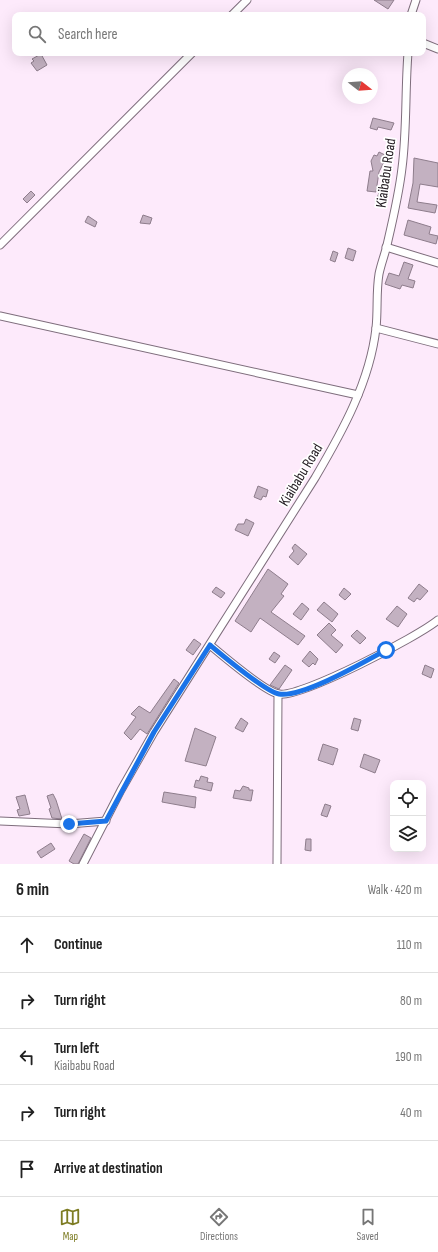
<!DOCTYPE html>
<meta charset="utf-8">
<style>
body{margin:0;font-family:"Sofia Sans Condensed",sans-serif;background:#f6f6f6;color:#222}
.controls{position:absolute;right:12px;bottom:12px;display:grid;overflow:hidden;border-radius:8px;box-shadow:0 4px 16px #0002}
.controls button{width:36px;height:36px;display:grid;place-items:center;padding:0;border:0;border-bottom:1px solid #e0e0e0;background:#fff;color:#222;font:20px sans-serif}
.compass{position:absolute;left:342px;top:68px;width:36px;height:36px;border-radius:50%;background:#fff;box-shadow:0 4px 16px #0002;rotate:107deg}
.stop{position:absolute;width:12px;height:12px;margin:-9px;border:3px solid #1a73e8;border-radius:50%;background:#fff}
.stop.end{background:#1a73e8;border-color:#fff;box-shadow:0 1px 4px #0008}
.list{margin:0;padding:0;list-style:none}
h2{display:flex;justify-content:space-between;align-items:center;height:52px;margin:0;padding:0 16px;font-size:17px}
h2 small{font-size:13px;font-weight:400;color:#767676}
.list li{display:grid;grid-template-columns:26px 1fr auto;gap:12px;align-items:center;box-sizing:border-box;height:56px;padding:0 16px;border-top:1px solid #e0e0e0}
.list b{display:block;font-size:15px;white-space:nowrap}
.list p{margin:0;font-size:13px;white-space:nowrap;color:#767676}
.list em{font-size:13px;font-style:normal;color:#767676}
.icon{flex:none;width:22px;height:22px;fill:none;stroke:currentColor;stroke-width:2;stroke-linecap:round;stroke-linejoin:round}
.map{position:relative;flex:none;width:438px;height:864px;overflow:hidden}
.search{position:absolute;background:#fff;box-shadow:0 4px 16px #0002;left:12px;right:12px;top:12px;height:44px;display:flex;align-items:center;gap:10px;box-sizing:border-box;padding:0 14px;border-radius:8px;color:#767676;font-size:15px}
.sheet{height:332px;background:#fff}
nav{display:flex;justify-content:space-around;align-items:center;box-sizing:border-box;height:56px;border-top:1px solid #e0e0e0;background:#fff;font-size:11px;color:#767676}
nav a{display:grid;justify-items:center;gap:2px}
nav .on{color:#7d7c23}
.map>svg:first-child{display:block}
.building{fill:#c3b1c1;stroke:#8e7d8c}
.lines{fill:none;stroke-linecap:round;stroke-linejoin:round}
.street-casing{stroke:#7e6d7c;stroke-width:9}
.street{stroke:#fff;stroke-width:7}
.route{stroke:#1a73e8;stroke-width:5}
.labels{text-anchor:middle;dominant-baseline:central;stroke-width:3.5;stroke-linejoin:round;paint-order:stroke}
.street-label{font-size:15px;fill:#282127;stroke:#fff}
</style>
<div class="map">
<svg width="438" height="864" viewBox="0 0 438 864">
<rect width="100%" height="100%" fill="#fdeafb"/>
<g class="building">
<polygon points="374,0 394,0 388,9"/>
<polygon points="41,54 47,65 37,71 31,63 34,61 32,59"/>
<polygon points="373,118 394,123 391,130 378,127 377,130 370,128"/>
<polygon points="379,152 387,156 379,172 376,192 367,191 370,171 373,171 371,161 374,155 377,156"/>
<polygon points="414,158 438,163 438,187 420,184 417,202 437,205 435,213 408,208 413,183"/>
<polygon points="31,191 35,195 27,203 23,199"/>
<polygon points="379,193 386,197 384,203 376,200"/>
<polygon points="143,215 152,218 150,224 140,223"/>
<polygon points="88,216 97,222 95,227 85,222"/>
<polygon points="408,220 431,227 429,234 438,236 436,244 404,235"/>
<polygon points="348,248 356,251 353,261 345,258"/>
<polygon points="333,251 338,253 335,262 330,260"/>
<polygon points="404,262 413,265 408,279 415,281 413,288 402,285 400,289 385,284 389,273 399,276"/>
<polygon points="258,486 268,490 266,497 263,496 261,500 254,497"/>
<polygon points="246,519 254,523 248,536 235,530 238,524 244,524"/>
<polygon points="295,544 307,554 298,565 289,557 294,551 292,548"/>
<polygon points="268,569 288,584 281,594 284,596 271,612 305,636 298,645 260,618 251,632 235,621"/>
<polygon points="419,584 428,591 420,600 417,598 414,602 408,598"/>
<polygon points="216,587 225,593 221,598 212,592"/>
<polygon points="344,588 351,594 345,600 339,595"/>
<polygon points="324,602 338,614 332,622 317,610"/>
<polygon points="302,603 309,609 301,620 293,614"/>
<polygon points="397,606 407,614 398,627 386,619"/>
<polygon points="329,623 336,630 331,635 343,645 336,653 317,635"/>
<polygon points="357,630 366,638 360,644 351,636"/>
<polygon points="194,639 201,644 193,655 186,650"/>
<polygon points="310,651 318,659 315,665 313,663 309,667 302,661"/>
<polygon points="274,652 280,656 275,663 269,659"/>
<polygon points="285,665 292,670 279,689 270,685"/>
<polygon points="425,665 434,669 431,678 422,674"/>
<polygon points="174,679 179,683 147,734 140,729 131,740 124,733 136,717 131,714 139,706 150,713"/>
<polygon points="241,718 248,723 243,732 235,728"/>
<polygon points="354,718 361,720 358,731 351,729"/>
<polygon points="195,728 216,737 206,766 185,761"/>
<polygon points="323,744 338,749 333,765 318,760"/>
<polygon points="364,754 380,760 375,773 360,767"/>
<polygon points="201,776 208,778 207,782 213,783 211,791 194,787 196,780 199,781"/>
<polygon points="243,786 249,788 249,790 253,790 251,801 233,798 235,790 240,791"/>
<polygon points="164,792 196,797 195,808 162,802"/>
<polygon points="53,794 56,800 62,819 52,818 49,809 51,808 47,796"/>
<polygon points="25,795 30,814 19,816 17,810 20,809 16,797"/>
<polygon points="325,804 331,806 327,817 321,815"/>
<polygon points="84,834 91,838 78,864 74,864 69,861"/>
<polygon points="306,839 311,839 311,851 305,850"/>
<polygon points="51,843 55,849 41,858 37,852"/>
</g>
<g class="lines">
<g class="street-casing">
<g id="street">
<polyline points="232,15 247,0"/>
<polyline points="411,15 416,0"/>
<polyline points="423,43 438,49"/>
<polyline points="0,245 192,53"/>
<polyline points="386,247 438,263"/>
<polyline points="0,316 358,395"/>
<polyline points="376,328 438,344"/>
<path d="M210 645C222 655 265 692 279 694 301 698 419 636 438 620"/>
<polyline points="0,821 69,824 106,821"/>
<path d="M83 864 121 790 154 732 315 478C342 432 370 382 376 328 378 310 376 292 379 274 381 264 385 254 387 245 393 219 399 194 402 168 407 130 405 91 408 53"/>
<polyline points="277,864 278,694"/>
</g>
</g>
<use href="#street" class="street"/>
</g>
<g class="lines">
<path class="route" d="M69 824 106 821 154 732 210 645C222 655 266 692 279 694 302 698 364 662 386 650"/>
</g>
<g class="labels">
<g class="street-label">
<text transform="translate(386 173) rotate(-82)">Kiaibabu Road</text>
<text transform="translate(301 475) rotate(-59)">Kiaibabu Road</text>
</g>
</g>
</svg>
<div class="controls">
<button><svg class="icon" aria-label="locate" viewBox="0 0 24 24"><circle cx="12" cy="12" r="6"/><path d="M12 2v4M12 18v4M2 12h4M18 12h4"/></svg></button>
<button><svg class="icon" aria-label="layers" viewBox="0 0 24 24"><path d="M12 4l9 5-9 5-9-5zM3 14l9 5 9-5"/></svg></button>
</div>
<svg class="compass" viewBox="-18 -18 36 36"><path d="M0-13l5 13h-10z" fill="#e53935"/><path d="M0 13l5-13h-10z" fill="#767676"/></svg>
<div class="stop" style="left:386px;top:650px"></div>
<div class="stop end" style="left:69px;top:824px"></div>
<div class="search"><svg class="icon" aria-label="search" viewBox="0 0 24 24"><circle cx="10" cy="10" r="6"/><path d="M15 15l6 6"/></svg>Search here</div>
</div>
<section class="sheet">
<h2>6 min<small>Walk · 420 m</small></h2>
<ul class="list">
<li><svg class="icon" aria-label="ahead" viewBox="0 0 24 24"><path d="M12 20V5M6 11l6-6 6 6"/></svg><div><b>Continue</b></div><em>110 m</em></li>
<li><svg class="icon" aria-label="right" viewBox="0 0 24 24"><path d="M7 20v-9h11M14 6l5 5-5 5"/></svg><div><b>Turn right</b></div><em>80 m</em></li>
<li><svg class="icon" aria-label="left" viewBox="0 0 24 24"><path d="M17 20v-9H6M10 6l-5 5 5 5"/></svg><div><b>Turn left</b><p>Kiaibabu Road</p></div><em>190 m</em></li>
<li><svg class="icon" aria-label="right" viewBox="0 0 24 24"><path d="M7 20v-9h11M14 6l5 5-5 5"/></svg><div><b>Turn right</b></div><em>40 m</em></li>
<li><svg class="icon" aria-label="arrive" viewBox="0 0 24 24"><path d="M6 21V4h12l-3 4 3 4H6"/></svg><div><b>Arrive at destination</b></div></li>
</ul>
</section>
<nav>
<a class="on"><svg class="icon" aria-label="map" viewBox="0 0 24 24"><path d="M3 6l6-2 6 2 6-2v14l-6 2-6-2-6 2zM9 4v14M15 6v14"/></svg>Map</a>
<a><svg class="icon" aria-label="directions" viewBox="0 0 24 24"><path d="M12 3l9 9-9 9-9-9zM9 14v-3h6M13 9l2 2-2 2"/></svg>Directions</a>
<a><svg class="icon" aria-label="saved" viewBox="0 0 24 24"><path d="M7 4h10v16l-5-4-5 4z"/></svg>Saved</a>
</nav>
